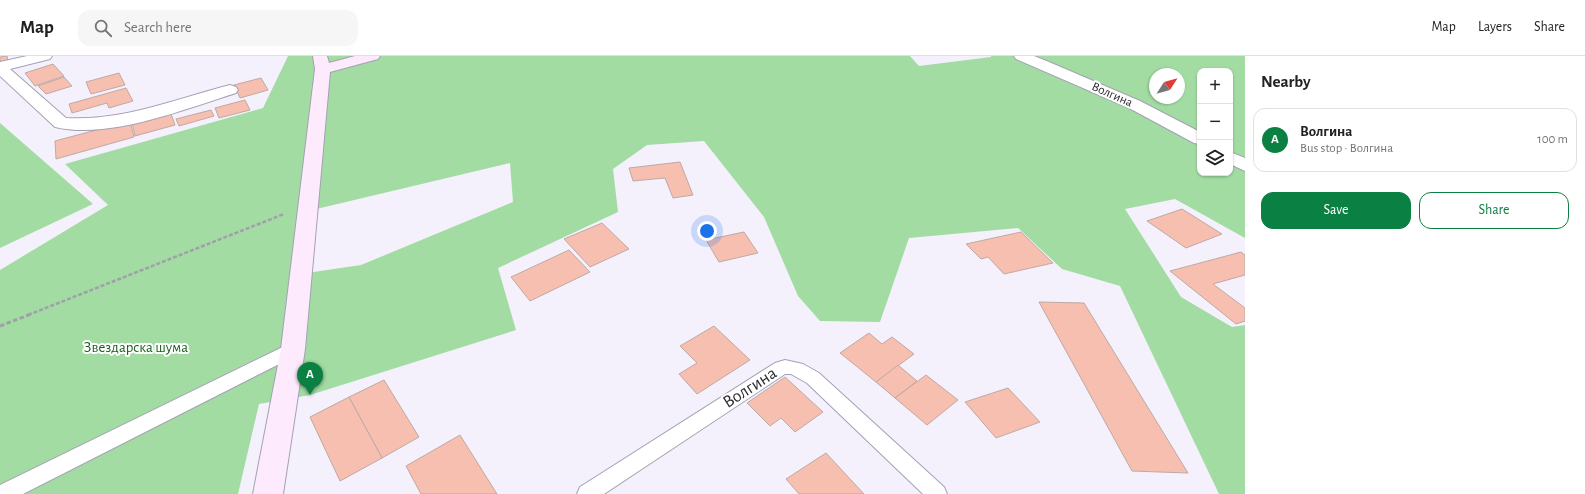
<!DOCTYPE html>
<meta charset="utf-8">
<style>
body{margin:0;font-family:"Alegreya Sans",sans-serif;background:#f6f6f6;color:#222}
.controls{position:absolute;right:12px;top:12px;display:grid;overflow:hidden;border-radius:8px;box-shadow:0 1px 3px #0004}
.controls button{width:36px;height:36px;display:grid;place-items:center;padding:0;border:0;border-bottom:1px solid #e0e0e0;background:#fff;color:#222;font:20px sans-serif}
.compass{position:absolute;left:1149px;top:12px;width:36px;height:36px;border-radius:50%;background:#fff;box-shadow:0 1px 3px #0004;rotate:54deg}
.you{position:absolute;left:707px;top:175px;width:14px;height:14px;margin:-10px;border:3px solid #fff;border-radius:50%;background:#1a73e8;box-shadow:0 0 0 6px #1a73e833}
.badge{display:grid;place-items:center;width:26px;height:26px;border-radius:50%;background:#0b8043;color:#fff;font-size:13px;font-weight:700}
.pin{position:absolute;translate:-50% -33px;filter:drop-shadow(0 1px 2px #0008)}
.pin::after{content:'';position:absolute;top:21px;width:14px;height:12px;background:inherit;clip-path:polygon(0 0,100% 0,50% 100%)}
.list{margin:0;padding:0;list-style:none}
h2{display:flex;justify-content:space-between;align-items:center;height:52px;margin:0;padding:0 16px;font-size:17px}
h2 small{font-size:13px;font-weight:400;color:#767676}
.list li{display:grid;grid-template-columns:26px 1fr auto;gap:12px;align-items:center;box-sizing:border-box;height:64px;margin:0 8px 8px;padding:0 8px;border:1px solid #e0e0e0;border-radius:12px}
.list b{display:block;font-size:15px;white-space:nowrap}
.list p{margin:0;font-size:13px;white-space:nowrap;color:#767676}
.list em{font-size:13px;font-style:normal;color:#767676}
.actions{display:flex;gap:8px;padding:12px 16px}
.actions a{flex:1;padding:9px 0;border:1px solid #0b8043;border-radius:12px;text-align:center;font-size:14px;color:#0b8043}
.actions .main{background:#0b8043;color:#fff}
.icon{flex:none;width:22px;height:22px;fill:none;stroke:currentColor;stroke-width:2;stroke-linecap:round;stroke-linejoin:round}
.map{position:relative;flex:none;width:1245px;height:438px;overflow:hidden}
header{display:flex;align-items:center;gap:24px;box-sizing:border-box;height:56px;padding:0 20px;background:#fff;border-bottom:1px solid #e0e0e0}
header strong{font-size:19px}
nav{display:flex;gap:22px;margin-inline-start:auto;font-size:14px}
.search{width:280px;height:36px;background:#f6f6f6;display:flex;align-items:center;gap:10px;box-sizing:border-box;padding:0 14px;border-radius:12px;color:#767676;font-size:15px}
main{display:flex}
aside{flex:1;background:#fff}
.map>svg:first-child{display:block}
.green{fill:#a2dca3;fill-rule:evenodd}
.building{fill:#f6bfb0;stroke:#c0a9a3}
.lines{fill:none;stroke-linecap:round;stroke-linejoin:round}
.lane-casing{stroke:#a4a0b3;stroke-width:2}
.street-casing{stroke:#a4a0b3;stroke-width:2}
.secondary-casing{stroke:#a4a0b3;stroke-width:2}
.path-far1{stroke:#a19fa9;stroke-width:2.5;stroke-dasharray:4 2;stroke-linecap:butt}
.path{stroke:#a19fa9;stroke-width:3;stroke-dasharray:4.5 2.5;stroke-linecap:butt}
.lane{fill:#fff;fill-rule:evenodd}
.street{fill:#fff;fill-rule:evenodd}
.secondary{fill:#fdebfd;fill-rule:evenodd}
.labels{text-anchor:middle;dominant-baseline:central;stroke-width:4;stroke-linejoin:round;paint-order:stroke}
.far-street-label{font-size:13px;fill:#2e2d34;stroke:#fff}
.park-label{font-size:15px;fill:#1b5e22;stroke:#fff}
.near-street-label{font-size:18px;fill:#2e2d34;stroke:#fff}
</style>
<header>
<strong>Map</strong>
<div class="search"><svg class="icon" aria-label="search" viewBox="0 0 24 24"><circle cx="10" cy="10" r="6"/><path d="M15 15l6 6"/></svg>Search here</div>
<nav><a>Map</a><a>Layers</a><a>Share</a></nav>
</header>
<main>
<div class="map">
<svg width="1245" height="438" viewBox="0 0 1245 438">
<rect width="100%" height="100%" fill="#f4f1fd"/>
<g class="green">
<path d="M288 0H910L919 10 991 1V0H1245V182L1175 143 1125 153 1181 241 1232 271 1245 269V438H1219L1120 230 1062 213 1018 172 909 182 880 266 820 265 798 240 764 161 704 85 647 89 613 113 618 156 498 212 516 274 310 339 259 348 238 438H0V214L108 149 65 108 263 52ZM1200 15H1230V117H1200ZM1155 18H1179V42H1155ZM510 107 513 146 361 209 293 219 308 155Z"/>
<polygon points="0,67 93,148 0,192"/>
</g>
<g class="building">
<polygon points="7,0 8,5 0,6 0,1"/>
<polygon points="53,8 64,20 35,30 25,17"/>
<polygon points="119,17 125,29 91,38 86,26"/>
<polygon points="64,21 72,30 46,38 38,30"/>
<polygon points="261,22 268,34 240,42 234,29"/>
<polygon points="126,32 133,45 109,52 107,47 72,57 69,48"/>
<polygon points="245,44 250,54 219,62 215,52"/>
<polygon points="211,54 214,60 179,70 176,63"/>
<polygon points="170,55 175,69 135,80 132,66"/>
<polygon points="130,65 134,81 56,103 55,85"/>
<polygon points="680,106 693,139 673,142 665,122 633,125 629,112"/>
<polygon points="1182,153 1222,178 1186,192 1147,165"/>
<polygon points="602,167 629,193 590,211 564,183"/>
<polygon points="744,176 758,197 719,206 706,184"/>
<polygon points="1021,176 1053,207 1004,218 988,201 981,203 966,188"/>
<polygon points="569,194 590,216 530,245 511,221"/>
<polygon points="1241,196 1245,199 1245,219 1213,228 1245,252 1245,265 1236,268 1170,215"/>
<polygon points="1039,246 1084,247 1188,417 1132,415"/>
<polygon points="714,270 750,304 697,338 679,318 697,307 680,290"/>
<polygon points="869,277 882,288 892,281 914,298 876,326 840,297"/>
<polygon points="898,309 917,325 895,342 876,326"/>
<polygon points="926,319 958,344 927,369 895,342"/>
<polygon points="785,321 823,356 795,376 781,362 770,370 747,347"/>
<polygon points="384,324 419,381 382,402 349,341"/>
<polygon points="1008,332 1040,366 996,382 965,346"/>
<polygon points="349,341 382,402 340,425 310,361"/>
<polygon points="460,379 497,438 421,438 406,410"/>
<polygon points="826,397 864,438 799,438 786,423"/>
</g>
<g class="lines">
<g class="lane-casing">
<g id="lane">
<polygon points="293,286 299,288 301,293 299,298 23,438 0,438 0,429"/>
<polygon points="785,304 803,308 819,317 944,431 947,438 923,438 807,327 791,318 785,318 604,438 577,438 580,431 775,307"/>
</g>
</g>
<g class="street-casing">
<g id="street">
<path d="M27 0H52L50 3 10 13 66 62C124 65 175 43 230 29L236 31 238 34 236 37C185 53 108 84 55 71L0 20V6Z"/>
<polygon points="1014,0 1034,0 1049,6 1140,45 1200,76 1200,88 1194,87 1129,52 1016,3"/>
<polygon points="1230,96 1245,102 1245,115 1230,108"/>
</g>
</g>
<g class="secondary-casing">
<polygon id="secondary" points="313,0 327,0 329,7 355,0 380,0 378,3 330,16 305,293 283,438 253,438 281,293 315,13"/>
</g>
<polyline class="path-far1" points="28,259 284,158"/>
<polyline class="path" points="0,270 31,258"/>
<use href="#lane" class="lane"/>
<use href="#street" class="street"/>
<use href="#secondary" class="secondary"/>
</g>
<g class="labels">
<g class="far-street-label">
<text transform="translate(1112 39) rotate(24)">Волгина</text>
</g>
<g class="park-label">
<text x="136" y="291">Звездарска шума</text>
</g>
<g class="near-street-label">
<text transform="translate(750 332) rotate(-33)">Волгина</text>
</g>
</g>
</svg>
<div class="controls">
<button>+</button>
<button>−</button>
<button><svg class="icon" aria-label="layers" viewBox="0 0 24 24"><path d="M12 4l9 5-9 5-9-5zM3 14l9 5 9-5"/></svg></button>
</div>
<svg class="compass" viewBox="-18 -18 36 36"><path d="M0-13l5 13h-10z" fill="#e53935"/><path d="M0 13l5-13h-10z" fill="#767676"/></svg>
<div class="you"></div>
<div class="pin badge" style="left:310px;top:339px">A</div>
</div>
<aside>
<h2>Nearby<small></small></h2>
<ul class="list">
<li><span class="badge">A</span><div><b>Волгина</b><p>Bus stop · Волгина</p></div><em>100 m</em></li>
</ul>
<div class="actions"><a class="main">Save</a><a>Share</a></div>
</aside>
</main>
